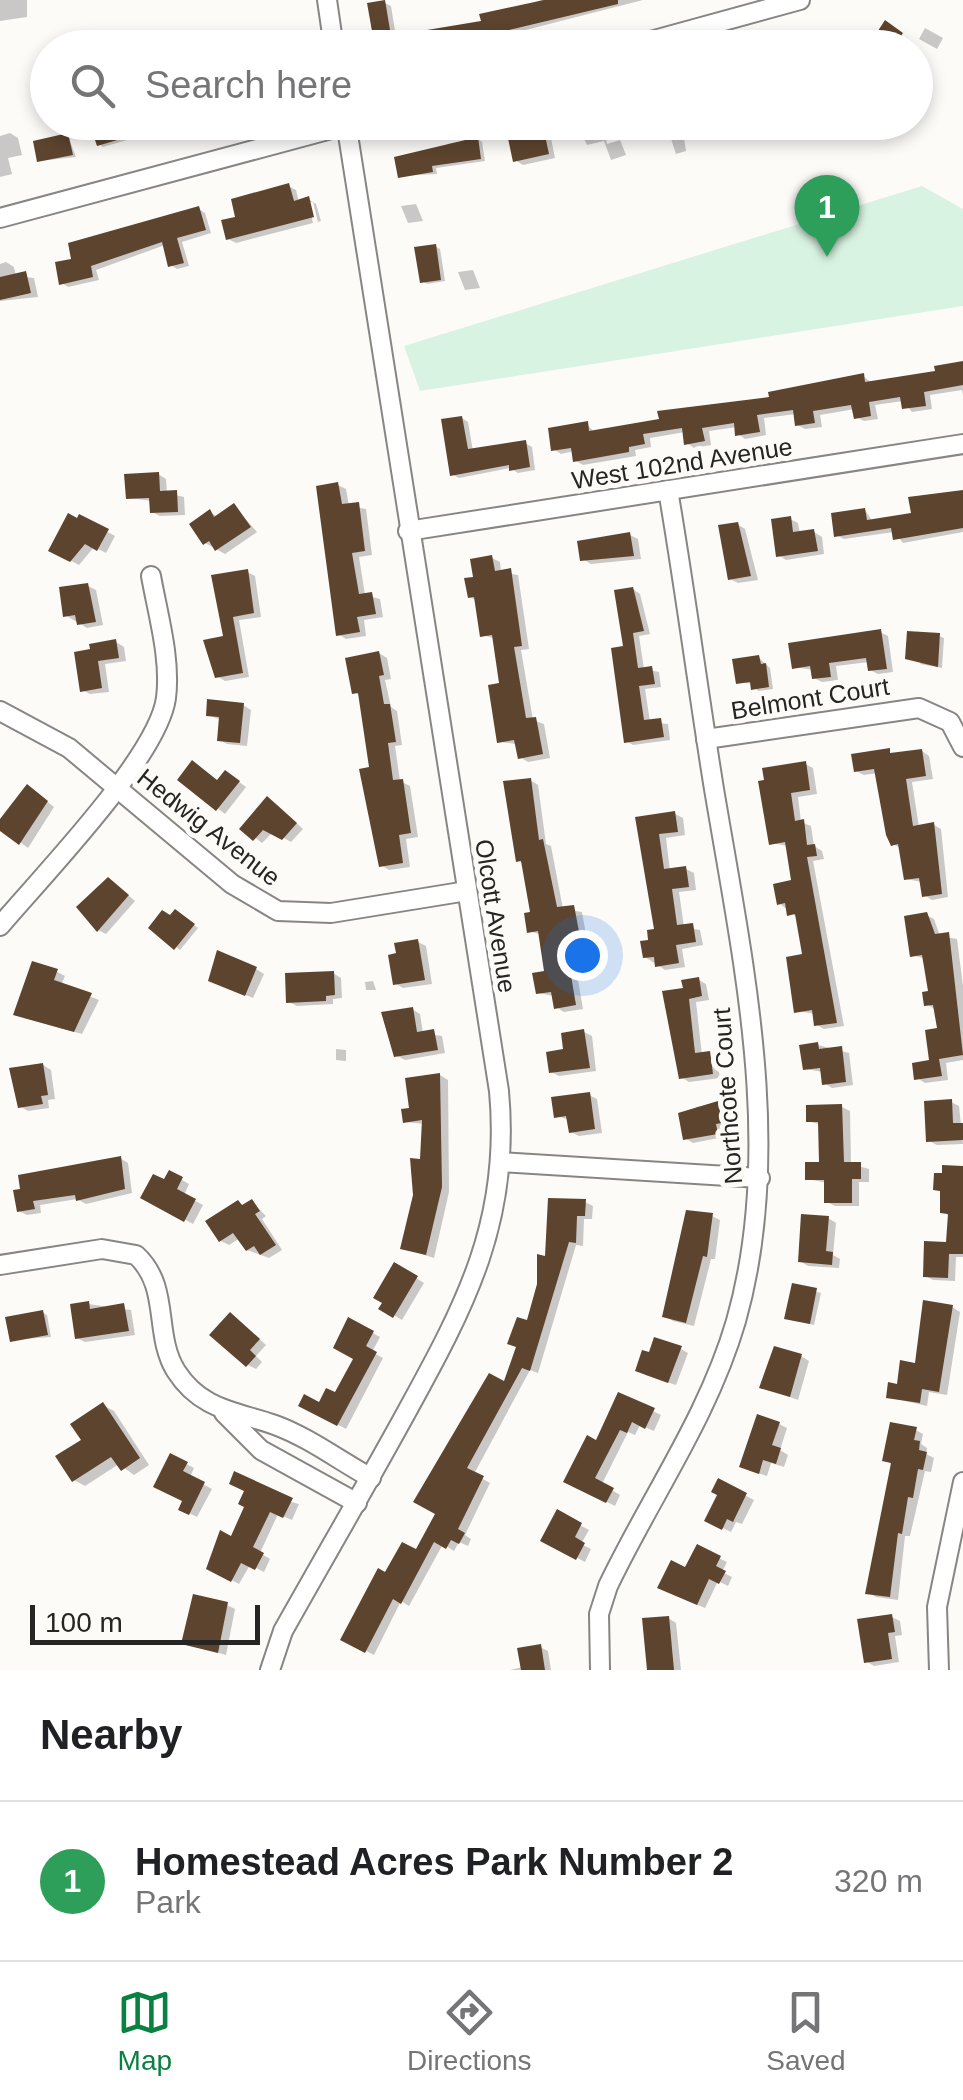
<!DOCTYPE html>
<style>
body{margin:0;font-family:Helvetica,sans-serif;background:#f2f2f2;color:#202124}
.scale{position:absolute;left:30px;bottom:25px;width:230px;box-sizing:border-box;padding-left:10px;border:5px solid #262524;border-top:0;font-size:28px;line-height:35px;white-space:nowrap;color:#262524;-webkit-text-stroke:8px #fdfbf8;paint-order:stroke}
.you{position:absolute;left:582px;top:955px;width:35px;height:35px;margin:-25px;border:8px solid #fff;border-radius:50%;background:#1a73e8;box-shadow:0 0 0 15px #1a73e833}
.badge{display:grid;place-items:center;width:65px;height:65px;border-radius:50%;background:#0b8043;color:#fff;font-size:32px;font-weight:700}
.pin{position:absolute;translate:-50% -82px;filter:drop-shadow(0 2px 5px #0008)}
.pin::after{content:'';position:absolute;top:52px;width:35px;height:30px;background:inherit;clip-path:polygon(0 0,100% 0,50% 100%)}
.list{margin:0;padding:0;list-style:none}
h2{display:flex;justify-content:space-between;align-items:center;height:130px;margin:0;padding:0 40px;font-size:42px}
h2 small{font-size:32px;font-weight:400;color:#757577}
.list li{display:grid;grid-template-columns:65px 1fr auto;gap:30px;align-items:center;box-sizing:border-box;height:160px;padding:0 40px;border-top:2px solid #e0e0e0}
.list b{display:block;font-size:38px;white-space:nowrap}
.list p{margin:0;font-size:32px;white-space:nowrap;color:#757577}
.list em{font-size:32px;font-style:normal;color:#757577}
.icon{flex:none;width:55px;height:55px;fill:none;stroke:currentColor;stroke-width:2;stroke-linecap:round;stroke-linejoin:round}
.map{position:relative;flex:none;width:963px;height:1670px;overflow:hidden}
.search{position:absolute;background:#fff;box-shadow:0 5px 15px #0003;left:30px;right:30px;top:30px;height:110px;display:flex;align-items:center;gap:25px;box-sizing:border-box;padding:0 35px;border-radius:55px;color:#757577;font-size:38px}
.sheet{height:290px;background:#fff}
nav{display:flex;justify-content:space-around;align-items:center;box-sizing:border-box;height:140px;border-top:2px solid #e0e0e0;background:#fff;font-size:28px;color:#757577}
nav a{display:grid;justify-items:center;gap:5px}
nav .on{color:#0b8043}
.map>svg:first-child{display:block}
.green{fill:#d9f3e2}
.shadow{fill:#0003}
.building{fill:#5c442e}
.lines{fill:none;stroke-linecap:round;stroke-linejoin:round}
.minor-casing{stroke:#888683;stroke-width:22}
.minor{stroke:#fff;stroke-width:18}
.labels{text-anchor:middle;dominant-baseline:central;stroke-width:10;stroke-linejoin:round;paint-order:stroke}
.street-label{font-size:25px;fill:#262524;stroke:#fdfbf8}
</style>
<div class="map">
<svg width="963" height="1670" viewBox="0 0 963 1670">
<rect width="100%" height="100%" fill="#fdfbf8"/>
<polygon class="green" points="922,186 963,209 963,306 420,391 404,346"/>
<g class="shadow">
<polygon points="0,0 27,0 27,17 0,21"/>
<polygon points="541,0 643,0 510,34 511,40 475,48 377,48 385,3 391,6 397,43 484,23"/>
<polygon points="890,26 904,40 899,48 870,48"/>
<polygon points="925,28 943,38 937,49 919,39"/>
<polygon points="103,122 130,122 134,138 103,147 99,144"/>
<polygon points="153,122 188,122 188,126 159,131"/>
<polygon points="524,122 532,127 534,136 551,138 555,158 523,165 515,160"/>
<polygon points="566,122 603,122 607,144 620,140 626,155 611,160 604,141 587,145 580,130 568,130"/>
<polygon points="790,122 812,122 793,128"/>
<polygon points="682,124 686,151 676,154 667,127"/>
<polygon points="10,133 18,138 22,155 8,158 12,174 0,177 0,136"/>
<polygon points="68,136 76,157 39,161"/>
<polygon points="478,139 482,142 485,161 436,168 437,174 400,176 448,150 447,144"/>
<polygon points="288,186 296,190 299,202 308,199 313,202 308,202 313,223 236,243 228,239 238,219"/>
<polygon points="313,202 316,204 321,221 318,222"/>
<polygon points="416,204 423,221 408,223 401,206"/>
<polygon points="199,209 205,213 211,233 182,242 189,266 177,269 171,265 165,245 96,270 99,280 68,287 62,283 74,261"/>
<polygon points="435,246 440,249 445,281 427,284 422,281"/>
<polygon points="6,262 14,267 16,276 34,278 38,297 0,301 0,264"/>
<polygon points="473,270 480,288 465,290 458,272"/>
<polygon points="963,363 963,395 962,390 930,395 932,409 912,412 903,401 875,405 878,419 864,421 856,417 855,409 820,415 822,427 805,429 797,425 796,414 764,418 766,435 745,439 738,434 737,427 709,431 711,445 694,448 687,443 685,432 650,438 651,447 635,450 636,456 583,465 576,461 574,451 561,454 553,449 587,424 595,433 772,400 863,376 872,383 937,373"/>
<polygon points="462,418 468,422 473,451 525,443 532,447 535,470 518,473 510,468 459,478 453,475"/>
<polygon points="158,474 166,479 167,493 184,497 185,515 160,516 152,512 152,501 129,498"/>
<polygon points="338,485 346,489 349,506 366,509 372,555 359,557 365,595 380,599 383,617 364,620 366,636 346,639 338,634"/>
<polygon points="963,492 963,532 903,543 894,532 844,539 836,535 865,510 873,522 914,515"/>
<polygon points="234,506 257,532 225,554 205,543 210,512 218,517"/>
<polygon points="80,517 115,536 106,553 94,547 79,565 51,550"/>
<polygon points="790,519 798,523 800,534 814,532 822,537 824,554 786,560 778,555"/>
<polygon points="737,524 745,529 758,580 738,583 730,579"/>
<polygon points="630,535 638,539 641,559 591,564 583,559"/>
<polygon points="492,558 500,562 501,572 518,575 529,649 521,650 533,720 544,724 550,758 528,762 520,757 517,744 499,742 502,686 496,639 483,635 477,601 470,597 476,579"/>
<polygon points="247,572 255,576 261,617 239,620 249,677 225,681 217,676 226,638 214,577"/>
<polygon points="88,586 96,590 103,625 87,628 65,615"/>
<polygon points="633,589 640,594 650,634 639,636 644,669 659,672 661,687 645,689 650,722 668,724 670,740 633,745 626,741 626,648"/>
<polygon points="880,632 888,636 893,672 878,674 870,670 869,662 836,666 838,680 822,682 814,678 813,670 794,667"/>
<polygon points="939,636 944,638 942,668 920,664"/>
<polygon points="116,642 124,647 126,661 105,664 109,692 90,694 82,690 77,654"/>
<polygon points="379,653 387,658 391,679 385,680 391,707 397,711 402,745 395,746 400,781 410,786 418,837 406,839 410,867 389,870 381,865 361,696 354,692"/>
<polygon points="759,658 770,668 773,689 758,691 753,684 738,682"/>
<polygon points="243,705 251,710 247,746 227,744 220,740 221,720 208,715"/>
<polygon points="922,751 929,756 933,779 912,782 919,827 934,825 941,829 948,897 932,900 924,895 922,882 906,879 902,849 893,844 878,773 864,775 856,771"/>
<polygon points="805,764 813,768 817,794 798,797 801,822 811,826 814,846 822,851 824,859 813,861 844,1026 824,1029 817,1025 815,1014 797,1011 805,956 799,919 779,903 794,882 788,846 771,843 761,783"/>
<polygon points="234,778 246,787 225,814 180,780 219,782"/>
<polygon points="530,780 538,785 546,844 551,846 563,909 582,912 587,940 577,942 573,951 583,1009 564,1012 556,1007 554,996 538,993 547,973 542,935 529,931 533,914 525,864 518,860"/>
<polygon points="35,792 54,807 28,848 0,827 0,823"/>
<polygon points="276,804 303,829 291,842 273,832 262,843 243,828"/>
<polygon points="675,814 683,818 685,835 666,838 670,871 686,869 694,873 696,890 679,892 684,927 700,930 703,945 682,949 685,967 665,970 645,957 656,931 638,819"/>
<polygon points="116,885 135,901 106,934 98,930"/>
<polygon points="180,915 198,928 180,950 151,928"/>
<polygon points="926,915 934,919 940,936 957,939 963,986 963,1060 946,1063 948,1080 925,1083 917,1078 932,1062 940,1030 934,1009 927,1004 931,993 926,959 912,955"/>
<polygon points="418,942 426,946 432,984 403,988 396,984 399,955"/>
<polygon points="256,969 264,974 253,998 219,984"/>
<polygon points="57,972 65,976 61,985 99,1000 82,1034 24,1018"/>
<polygon points="333,973 341,978 342,998 333,999 333,1004 297,1006 289,1002"/>
<polygon points="699,980 706,984 709,1000 696,1002 702,1055 717,1058 720,1078 689,1082 681,1077 685,990"/>
<polygon points="373,981 376,990 366,990 365,982"/>
<polygon points="412,1009 420,1014 423,1033 442,1036 445,1053 405,1060 397,1056"/>
<polygon points="584,1032 592,1036 596,1071 559,1076 551,1072"/>
<polygon points="818,1045 849,1053 853,1085 832,1088 824,1083 823,1072 805,1069"/>
<polygon points="336,1049 346,1050 346,1061 336,1060"/>
<polygon points="43,1065 51,1070 55,1099 48,1100 49,1108 28,1111 21,1107"/>
<polygon points="440,1075 448,1080 449,1192 434,1258 403,1248 422,1162 424,1124 406,1122"/>
<polygon points="589,1095 597,1099 602,1133 579,1136 571,1132 570,1120 556,1116"/>
<polygon points="951,1102 959,1106 963,1144 937,1145 929,1141"/>
<polygon points="717,1104 725,1108 729,1126 722,1127 724,1137 693,1143 685,1138 696,1107"/>
<polygon points="842,1107 850,1111 851,1164 869,1169 869,1182 859,1182 859,1206 835,1206 827,1202 827,1183 808,1179 821,1164 821,1125 808,1121"/>
<polygon points="120,1158 128,1163 132,1193 86,1204 77,1199 40,1205 41,1213 27,1215 19,1211 16,1192"/>
<polygon points="963,1169 963,1257 956,1257 955,1281 933,1280 925,1276 949,1245 950,1216 942,1212 943,1193 935,1189"/>
<polygon points="170,1173 189,1184 184,1195 203,1205 193,1224 144,1197 165,1182"/>
<polygon points="252,1202 266,1216 262,1219 282,1250 269,1258 247,1250 240,1238 229,1245 221,1241 238,1203 244,1206"/>
<polygon points="585,1202 593,1206 592,1219 584,1219 583,1246 576,1245 538,1373 530,1370 474,1474 490,1483 465,1535 471,1539 468,1546 459,1542 454,1551 443,1544 409,1606 401,1601 374,1655 343,1639 386,1575 417,1553 505,1384 548,1259"/>
<polygon points="712,1216 720,1220 715,1259 711,1259 694,1326 673,1321 665,1316"/>
<polygon points="828,1218 836,1223 833,1255 840,1259 839,1268 808,1266 800,1261"/>
<polygon points="395,1265 424,1283 402,1320 382,1308"/>
<polygon points="794,1286 821,1293 814,1325 791,1320"/>
<polygon points="88,1304 131,1310 135,1335 85,1342 77,1338"/>
<polygon points="952,1307 960,1312 947,1395 929,1392 927,1406 888,1397 917,1366"/>
<polygon points="42,1312 47,1315 51,1337 12,1340"/>
<polygon points="238,1320 266,1345 256,1356 262,1362 256,1369 248,1365"/>
<polygon points="349,1320 380,1337 372,1352 383,1358 346,1429 301,1405 320,1405 336,1395 356,1358"/>
<polygon points="681,1349 688,1353 676,1385 645,1375"/>
<polygon points="801,1356 809,1361 798,1400 762,1387"/>
<polygon points="620,1395 661,1415 654,1431 640,1425 635,1435 628,1432 602,1484 620,1495 615,1506 566,1481 597,1444"/>
<polygon points="103,1405 114,1411 149,1465 134,1475 119,1464 85,1486 74,1480 84,1441"/>
<polygon points="779,1424 787,1428 780,1450 788,1455 784,1467 771,1463 767,1476 750,1471"/>
<polygon points="916,1430 923,1434 921,1444 927,1448 926,1454 934,1458 931,1472 925,1471 910,1536 905,1536 898,1600 876,1597 868,1592 893,1465 885,1460"/>
<polygon points="171,1456 194,1468 190,1477 212,1489 197,1517 181,1509 185,1501"/>
<polygon points="719,1482 754,1500 742,1524 736,1522 731,1532 707,1520 720,1494"/>
<polygon points="247,1490 299,1504 292,1520 278,1514 260,1553 270,1559 264,1572 250,1565 239,1584 209,1568 232,1539 247,1507"/>
<polygon points="558,1513 589,1530 581,1544 591,1549 585,1562 543,1540"/>
<polygon points="698,1548 727,1562 722,1572 732,1577 728,1586 718,1581 705,1608 668,1592"/>
<polygon points="227,1605 235,1609 226,1655 184,1643"/>
<polygon points="892,1617 900,1621 902,1635 895,1636 899,1662 874,1666 866,1661"/>
<polygon points="668,1618 676,1623 681,1670 650,1670"/>
<polygon points="540,1647 548,1651 551,1670 510,1670 523,1667"/>
</g>
<g class="building">
<polygon points="385,0 393,48 375,48 367,3"/>
<polygon points="544,0 618,0 618,4 505,31 506,37 460,48 403,48 403,40 428,36 427,30 481,21 479,14"/>
<polygon points="885,20 903,33 893,48 867,48"/>
<polygon points="89,122 127,122 131,136 97,146"/>
<polygon points="525,122 528,135 544,131 549,154 513,162 505,124"/>
<polygon points="68,133 73,155 37,162 33,141"/>
<polygon points="478,137 481,159 432,166 433,172 398,178 394,157"/>
<polygon points="289,183 294,201 309,196 314,217 226,240 221,220 235,217 231,199"/>
<polygon points="199,206 206,230 177,238 184,263 168,267 162,242 91,266 93,277 59,285 55,262 71,259 68,243"/>
<polygon points="436,244 441,280 420,283 414,247"/>
<polygon points="26,271 31,293 0,300 0,277"/>
<polygon points="963,361 963,385 924,392 926,406 902,409 900,397 869,402 871,416 854,419 851,405 813,411 815,423 795,426 793,410 757,415 760,432 735,436 734,423 702,428 705,441 684,445 682,428 643,434 645,444 629,447 629,452 573,462 571,448 551,451 548,428 588,421 589,431 659,419 657,411 769,397 768,392 864,373 865,382 935,371 934,366"/>
<polygon points="462,416 468,449 526,440 530,467 509,471 509,465 450,476 441,419"/>
<polygon points="159,472 160,491 177,490 178,512 150,513 149,498 126,499 124,474"/>
<polygon points="338,482 342,504 359,502 365,551 352,553 359,594 372,592 376,614 357,617 360,632 336,636 316,486"/>
<polygon points="963,490 963,528 893,540 891,528 834,537 831,513 865,508 867,520 911,513 908,497"/>
<polygon points="234,503 251,527 215,551 209,541 203,545 189,524 210,509 214,517"/>
<polygon points="68,513 77,518 79,514 109,529 97,551 85,544 70,562 48,551"/>
<polygon points="791,516 793,532 814,529 818,551 776,557 771,519"/>
<polygon points="738,522 751,576 728,580 718,525"/>
<polygon points="630,532 634,556 580,561 577,541"/>
<polygon points="492,555 495,571 511,568 522,646 514,647 526,718 536,717 543,754 518,759 514,740 497,743 488,685 499,683 492,635 480,637 474,597 468,598 464,578 473,577 470,559"/>
<polygon points="248,569 254,613 233,617 243,673 215,678 203,640 223,636 211,575"/>
<polygon points="88,583 96,622 77,625 75,615 63,617 59,587"/>
<polygon points="633,587 644,631 633,633 638,668 652,666 655,684 639,686 644,720 661,718 664,737 624,743 611,648 623,646 614,590"/>
<polygon points="881,629 887,669 868,671 866,658 829,663 831,677 812,679 810,666 792,669 788,643"/>
<polygon points="907,631 940,633 938,667 905,659"/>
<polygon points="116,639 119,658 98,661 102,688 80,692 74,652 90,649 89,644"/>
<polygon points="379,651 384,675 379,676 384,704 390,704 396,742 388,743 393,780 403,779 411,833 399,835 403,863 379,867 359,769 369,767 358,693 352,694 345,658"/>
<polygon points="759,655 761,664 766,663 769,687 751,690 750,682 736,684 732,659"/>
<polygon points="207,699 244,703 240,743 217,741 219,717 206,716"/>
<polygon points="890,748 890,753 922,749 926,776 906,779 913,826 934,822 942,894 922,897 919,878 904,880 898,844 891,846 886,835 874,769 854,772 851,754"/>
<polygon points="192,760 217,780 225,770 240,781 216,811 177,780"/>
<polygon points="806,761 810,790 791,793 795,821 804,819 807,845 815,844 817,856 807,857 837,1023 814,1026 812,1010 794,1013 786,957 802,954 795,914 787,916 785,903 777,905 773,884 791,880 785,842 769,845 758,781 764,780 762,768"/>
<polygon points="531,778 539,840 543,839 557,907 574,905 580,937 569,938 566,946 576,1005 554,1009 551,992 536,994 532,973 544,971 538,931 527,933 524,913 530,912 521,861 516,862 503,781"/>
<polygon points="27,784 48,801 19,845 0,831 0,819"/>
<polygon points="267,796 297,823 282,840 263,830 253,841 239,829"/>
<polygon points="675,811 678,832 659,834 664,869 686,866 689,887 672,889 677,925 693,923 696,942 676,945 679,963 655,967 654,957 643,958 640,941 648,940 647,930 654,929 635,817"/>
<polygon points="108,877 129,895 97,932 76,907"/>
<polygon points="175,909 195,924 174,950 148,928 162,910 170,915"/>
<polygon points="927,912 935,934 949,932 963,1055 939,1059 942,1076 914,1080 912,1063 929,1060 925,1030 937,1028 933,1005 924,1006 922,992 928,991 922,955 910,957 904,916"/>
<polygon points="418,939 425,980 393,985 388,955 396,953 394,943"/>
<polygon points="217,950 257,967 245,996 208,981"/>
<polygon points="32,961 58,969 54,980 92,993 74,1032 13,1015"/>
<polygon points="334,971 335,995 326,996 326,1001 286,1003 285,973"/>
<polygon points="699,977 702,996 689,999 695,1053 710,1051 713,1074 679,1079 662,991 683,988 681,980"/>
<polygon points="413,1007 417,1032 434,1029 438,1050 394,1057 381,1012"/>
<polygon points="584,1029 590,1068 549,1073 546,1052 563,1049 561,1033"/>
<polygon points="818,1042 819,1049 842,1046 846,1082 822,1085 820,1068 803,1070 799,1045"/>
<polygon points="43,1063 48,1095 41,1096 43,1104 18,1108 9,1068"/>
<polygon points="440,1073 442,1187 426,1255 400,1249 413,1195 410,1158 420,1159 422,1120 403,1123 401,1109 409,1108 405,1078"/>
<polygon points="590,1092 595,1129 569,1133 566,1116 554,1118 551,1097"/>
<polygon points="952,1099 953,1123 963,1123 963,1140 926,1142 924,1101"/>
<polygon points="718,1101 722,1123 716,1124 718,1134 683,1140 678,1113"/>
<polygon points="842,1104 844,1162 861,1162 861,1179 852,1179 852,1203 824,1203 824,1180 805,1180 805,1162 819,1162 818,1122 806,1122 806,1105"/>
<polygon points="121,1156 125,1189 76,1201 75,1195 33,1201 35,1209 17,1212 13,1190 20,1189 18,1175"/>
<polygon points="942,1165 963,1166 963,1254 949,1254 948,1278 923,1277 924,1241 946,1242 948,1214 940,1213 940,1191 933,1190 934,1173 942,1173"/>
<polygon points="169,1170 183,1177 177,1189 196,1199 184,1222 140,1198 153,1174 164,1179"/>
<polygon points="548,1198 586,1199 585,1216 577,1216 576,1243 569,1242 530,1371 522,1368 467,1468 484,1476 458,1529 465,1533 459,1544 451,1540 446,1549 434,1542 401,1604 393,1599 365,1653 340,1640 378,1568 385,1572 402,1542 416,1549 435,1514 413,1502 489,1373 504,1381 516,1347 507,1344 517,1317 527,1320 537,1284 537,1254 545,1256"/>
<polygon points="252,1199 260,1211 255,1214 276,1245 260,1255 254,1246 246,1251 233,1233 219,1242 205,1221 238,1200 242,1205"/>
<polygon points="686,1210 713,1213 707,1257 703,1256 686,1323 662,1317"/>
<polygon points="801,1214 829,1216 826,1251 833,1252 832,1265 798,1262"/>
<polygon points="394,1262 418,1276 393,1318 378,1309 382,1303 373,1298"/>
<polygon points="792,1283 817,1288 810,1324 784,1319"/>
<polygon points="923,1300 953,1305 939,1392 922,1389 920,1403 886,1398 888,1382 897,1384 900,1360 915,1363"/>
<polygon points="89,1301 90,1309 124,1303 129,1331 75,1339 70,1304"/>
<polygon points="43,1310 48,1335 10,1342 5,1317"/>
<polygon points="230,1312 260,1339 250,1350 256,1356 246,1367 209,1335"/>
<polygon points="348,1317 374,1331 366,1346 377,1352 337,1426 298,1406 304,1394 319,1402 326,1388 335,1392 353,1359 333,1348"/>
<polygon points="654,1337 682,1346 668,1383 635,1371 642,1350 649,1352"/>
<polygon points="774,1346 802,1354 790,1397 759,1388"/>
<polygon points="618,1392 655,1408 645,1429 632,1422 627,1433 620,1430 595,1478 614,1488 606,1503 563,1482 587,1435 596,1440"/>
<polygon points="103,1402 140,1458 121,1471 111,1457 72,1482 55,1456 81,1440 70,1424"/>
<polygon points="757,1414 780,1422 772,1445 781,1448 776,1464 763,1460 759,1474 739,1467"/>
<polygon points="890,1422 917,1427 914,1440 920,1441 919,1450 927,1452 923,1470 918,1469 913,1498 908,1497 902,1534 898,1533 890,1597 865,1594 891,1463 882,1461"/>
<polygon points="170,1453 188,1462 183,1471 205,1482 189,1515 178,1510 182,1501 153,1487"/>
<polygon points="234,1471 293,1498 283,1518 270,1512 253,1547 264,1553 255,1570 241,1563 231,1582 206,1569 220,1530 231,1536 244,1507 238,1504 244,1491 229,1484"/>
<polygon points="718,1478 747,1493 733,1522 727,1519 722,1530 704,1521 717,1495 711,1492"/>
<polygon points="557,1509 582,1523 575,1537 585,1543 576,1560 540,1541"/>
<polygon points="697,1544 721,1556 716,1566 726,1571 719,1584 709,1579 697,1605 657,1588 671,1560 685,1567"/>
<polygon points="193,1594 228,1602 218,1653 181,1644"/>
<polygon points="892,1614 895,1632 888,1633 892,1659 864,1663 857,1619"/>
<polygon points="669,1616 674,1670 647,1670 642,1618"/>
<polygon points="541,1644 545,1670 521,1670 517,1648"/>
</g>
<g class="lines">
<g class="minor-casing">
<g id="minor">
<polyline points="327,0 334,48"/>
<polyline points="625,48 800,0"/>
<polyline points="0,218 354,123"/>
<polyline points="408,531 963,444"/>
<polyline points="0,711 69,748 232,884 278,911 331,913 467,891"/>
<polyline points="706,739 919,708 950,722 963,747"/>
<path d="M0 926C42 876 158 757 166 698 171 659 158 615 151 576"/>
<polyline points="500,1162 760,1178"/>
<path d="M0 1265 102 1249 136 1255C171 1287 153 1334 176 1371 201 1410 235 1411 275 1425 308 1437 340 1461 371 1478"/>
<polyline points="224,1413 261,1450 357,1503"/>
<path d="M270 1670 283 1631C324 1558 366 1486 406 1413 466 1304 511 1220 499 1091L346 122"/>
<path d="M600 1670 599 1614 608 1586C651 1496 708 1417 736 1321 785 1149 743 962 714 789 698 690 685 589 668 490"/>
<polyline points="939,1670 937,1607 963,1482"/>
</g>
</g>
<use href="#minor" class="minor"/>
</g>
<g class="labels">
<g class="street-label">
<text transform="translate(682 463) rotate(-9)">West 102nd Avenue</text>
<text transform="translate(810 698) rotate(-9)">Belmont Court</text>
<text transform="translate(209 827) rotate(38)">Hedwig Avenue</text>
<text transform="translate(496 916) rotate(81)">Olcott Avenue</text>
<text transform="translate(727 1096) rotate(-94)">Northcote Court</text>
</g>
</g>
</svg>
<div class="scale">100 m</div>
<div class="you"></div>
<div class="pin badge" style="left:827px;top:257px;background:#2e9e5b">1</div>
<div class="search"><svg class="icon" aria-label="search" viewBox="0 0 24 24"><circle cx="10" cy="10" r="6"/><path d="M15 15l6 6"/></svg>Search here</div>
</div>
<section class="sheet">
<h2>Nearby<small></small></h2>
<ul class="list">
<li><span class="badge" style="background:#2e9e5b">1</span><div><b>Homestead Acres Park Number 2</b><p>Park</p></div><em>320 m</em></li>
</ul>
</section>
<nav>
<a class="on"><svg class="icon" aria-label="map" viewBox="0 0 24 24"><path d="M3 6l6-2 6 2 6-2v14l-6 2-6-2-6 2zM9 4v14M15 6v14"/></svg>Map</a>
<a><svg class="icon" aria-label="directions" viewBox="0 0 24 24"><path d="M12 3l9 9-9 9-9-9zM9 14v-3h6M13 9l2 2-2 2"/></svg>Directions</a>
<a><svg class="icon" aria-label="saved" viewBox="0 0 24 24"><path d="M7 4h10v16l-5-4-5 4z"/></svg>Saved</a>
</nav>
